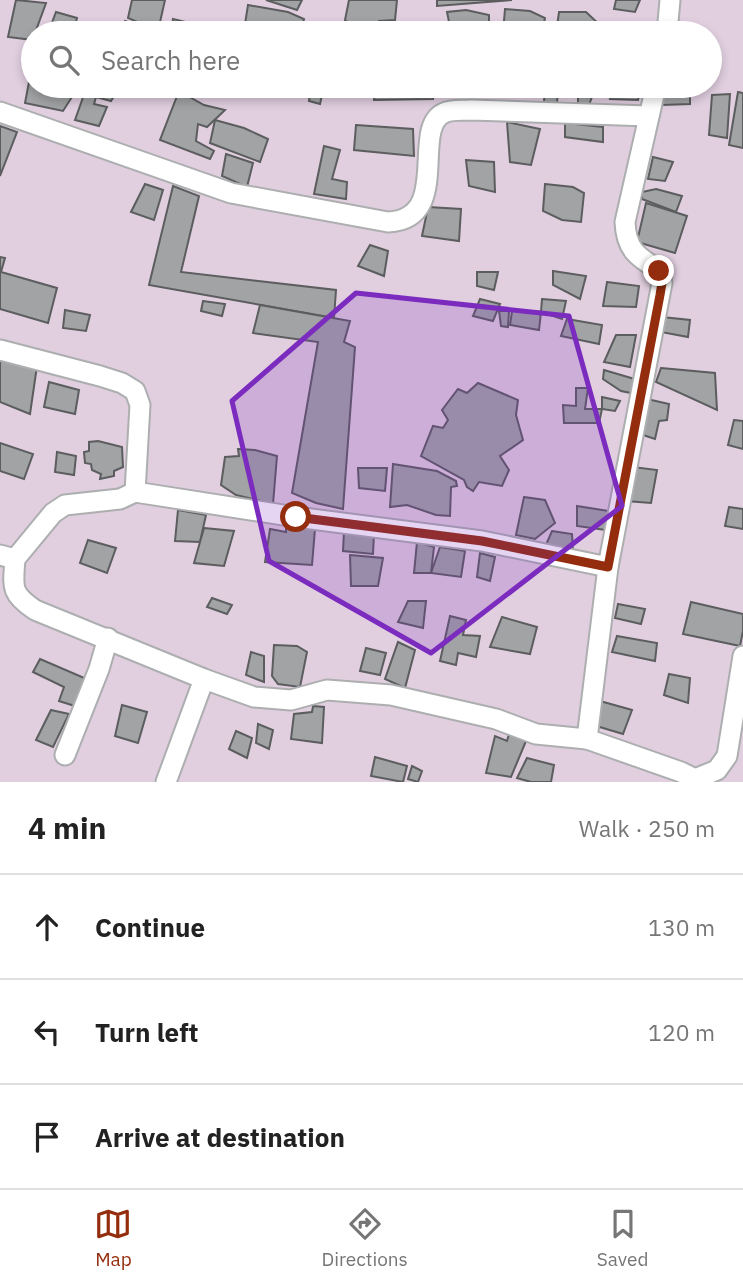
<!DOCTYPE html>
<meta charset="utf-8">
<style>
body{margin:0;font-family:"IBM Plex Sans",sans-serif;background:#f6f6f6;color:#222}
.stop{position:absolute;width:21px;height:21px;margin:-16px;border:5px solid #942d0d;border-radius:50%;background:#fff}
.stop.end{background:#942d0d;border-color:#fff;box-shadow:0 2px 7px #0008}
.list{margin:0;padding:0;list-style:none}
h2{display:flex;justify-content:space-between;align-items:center;height:91px;margin:0;padding:0 28px;font-size:30px}
h2 small{font-size:23px;font-weight:400;color:#767676}
.list li{display:grid;grid-template-columns:46px 1fr auto;gap:21px;align-items:center;box-sizing:border-box;height:105px;padding:0 28px;border-top:2px solid #e0e0e0}
.list b{display:block;font-size:26px;white-space:nowrap}
.list em{font-size:23px;font-style:normal;color:#767676}
.icon{flex:none;width:38px;height:38px;fill:none;stroke:currentColor;stroke-width:2;stroke-linecap:round;stroke-linejoin:round}
.map{position:relative;flex:none;width:743px;height:782px;overflow:hidden}
.search{position:absolute;background:#fff;box-shadow:0 4px 10px #0003;left:21px;right:21px;top:21px;height:77px;display:flex;align-items:center;gap:18px;box-sizing:border-box;padding:0 24px;border-radius:38px;color:#767676;font-size:26px}
.sheet{height:406px;background:#fff}
nav{display:flex;justify-content:space-around;align-items:center;box-sizing:border-box;height:98px;border-top:2px solid #e0e0e0;background:#fff;font-size:19px;color:#767676}
nav a{display:grid;justify-items:center;gap:4px}
nav .on{color:#942d0d}
.map>svg:first-child{display:block}
.commercial{fill:#e1cfe0;fill-rule:evenodd}
.building{fill:#a1a3a5;stroke:#5b5d5e;stroke-width:2}
.lines{fill:none;stroke-linecap:round;stroke-linejoin:round}
.minor-casing{stroke:#acaeb0;stroke-width:23}
.minor{stroke:#fff;stroke-width:19}
.route{stroke:#942d0d;stroke-width:9}
.marked{fill:#7b2cbf;fill-opacity:0.2;stroke:#7b2cbf;stroke-width:5;stroke-linejoin:round}
</style>
<div class="map">
<svg width="743" height="782" viewBox="0 0 743 782">
<rect width="100%" height="100%" fill="#dedfe1"/>
<path class="commercial" d="M0 0H743V782H0ZM33 33H710V86H33Z"/>
<g class="building">
<polygon points="16,0 46,3 35,33 33,33 33,40 8,37"/>
<polygon points="132,0 165,0 158,31 128,18"/>
<polygon points="266,0 302,0 297,10"/>
<polygon points="349,0 397,0 395,20 379,21 379,27 357,30 345,20"/>
<polygon points="437,0 512,0 437,6"/>
<polygon points="616,0 640,0 635,12 614,9"/>
<polygon points="248,5 288,12 304,19 300,33 273,33 245,24"/>
<polygon points="505,9 530,11 545,18 542,33 503,33"/>
<polygon points="466,10 489,15 489,33 470,33 468,30 450,27 447,12"/>
<polygon points="56,12 77,18 73,33 48,33"/>
<polygon points="559,12 586,12 601,26 599,33 556,33"/>
<polygon points="173,19 202,26 201,33 171,33"/>
<polygon points="125,21 158,31 158,33 122,33"/>
<polygon points="626,22 657,24 656,33 625,33"/>
<polygon points="386,24 417,24 427,33 383,33"/>
<polygon points="433,24 468,33 432,33"/>
<polygon points="33,61 33,86 79,86 63,111 25,103"/>
<polygon points="87,86 119,88 111,101 96,97 94,104 107,107 99,126 75,120"/>
<polygon points="311,86 324,86 320,104 309,101"/>
<polygon points="340,86 368,86 368,95 341,94"/>
<polygon points="385,86 433,86 433,99 374,100 375,93 385,92"/>
<polygon points="545,86 558,86 557,105 544,102"/>
<polygon points="578,86 596,86 589,105 578,105"/>
<polygon points="613,86 641,86 638,100 610,99"/>
<polygon points="663,86 690,88 690,104 662,105"/>
<polygon points="179,91 204,105 225,110 207,127 198,124 196,141 214,151 210,159 160,140"/>
<polygon points="738,92 743,93 743,148 729,145"/>
<polygon points="730,94 727,138 709,135 712,95"/>
<polygon points="215,120 244,128 268,139 260,162 210,143"/>
<polygon points="507,122 540,129 531,165 510,162"/>
<polygon points="565,123 603,127 603,142 565,137"/>
<polygon points="356,125 413,129 414,156 354,150"/>
<polygon points="0,126 17,132 0,176"/>
<polygon points="324,146 340,150 332,179 347,182 346,199 314,194"/>
<polygon points="226,154 253,163 247,187 222,176"/>
<polygon points="653,157 673,162 665,181 648,179"/>
<polygon points="466,160 494,162 495,192 469,186"/>
<polygon points="145,184 163,190 154,220 131,212"/>
<polygon points="545,184 573,187 584,193 581,222 562,220 543,211"/>
<polygon points="173,186 199,196 181,272 336,290 334,318 149,285"/>
<polygon points="656,189 682,196 676,212 642,199 642,192"/>
<polygon points="646,203 687,216 675,253 637,242"/>
<polygon points="428,207 461,209 459,241 422,236"/>
<polygon points="370,245 388,251 384,276 358,266"/>
<polygon points="0,257 5,258 1,272 57,288 48,323 0,309"/>
<polygon points="553,271 586,276 580,299 553,285"/>
<polygon points="477,272 498,272 494,290 477,286"/>
<polygon points="607,282 639,286 636,307 603,306"/>
<polygon points="480,299 500,304 493,321 473,316"/>
<polygon points="542,299 566,301 562,319 541,312"/>
<polygon points="203,301 225,304 222,316 201,311"/>
<polygon points="260,305 350,321 344,342 355,347 343,509 316,503 292,493 318,342 253,333"/>
<polygon points="65,310 90,315 86,331 63,328"/>
<polygon points="517,310 541,312 539,330 510,325 512,311"/>
<polygon points="499,311 509,311 508,327 501,326"/>
<polygon points="662,317 690,320 688,337 661,332"/>
<polygon points="567,319 602,325 599,344 561,336"/>
<polygon points="616,335 636,335 630,367 604,362"/>
<polygon points="0,361 37,366 30,414 0,402"/>
<polygon points="661,368 715,373 717,410 656,382"/>
<polygon points="604,370 638,380 636,394 621,391 603,379"/>
<polygon points="49,382 79,390 75,414 44,407"/>
<polygon points="478,383 518,400 516,415 523,440 500,456 509,470 502,486 479,482 473,491 467,487 464,480 421,456 433,426 443,428 448,420 442,410 458,389 467,393"/>
<polygon points="576,388 588,388 585,409 602,409 599,423 564,423 563,405 576,406"/>
<polygon points="602,397 620,401 615,411 602,409"/>
<polygon points="647,399 669,404 667,420 659,421 655,439 640,434"/>
<polygon points="734,420 743,421 743,449 728,445"/>
<polygon points="98,441 122,447 123,467 114,471 114,476 100,479 101,474 92,470 91,464 85,463 84,452 89,451 89,442"/>
<polygon points="0,443 33,454 24,479 0,471"/>
<polygon points="238,449 255,450 277,456 273,504 236,495 221,485 225,457 239,456"/>
<polygon points="57,452 76,456 74,475 55,472"/>
<polygon points="393,464 437,471 456,481 457,486 451,487 450,516 436,515 407,505 390,507"/>
<polygon points="633,467 657,470 651,503 626,501"/>
<polygon points="358,468 387,468 385,491 359,488"/>
<polygon points="524,497 545,500 555,523 535,539 516,535"/>
<polygon points="577,506 615,512 613,531 577,526"/>
<polygon points="729,507 743,509 743,529 725,526"/>
<polygon points="178,510 206,515 200,542 175,541"/>
<polygon points="286,524 315,529 312,565 265,562 270,529 286,532"/>
<polygon points="204,528 234,531 224,566 194,563"/>
<polygon points="344,531 374,534 373,554 343,551"/>
<polygon points="552,531 572,534 573,553 545,547"/>
<polygon points="88,540 116,548 107,573 80,563"/>
<polygon points="417,542 434,547 431,573 414,573"/>
<polygon points="440,547 465,551 461,577 431,573"/>
<polygon points="480,553 495,557 490,581 477,577"/>
<polygon points="350,555 383,558 378,586 351,586"/>
<polygon points="212,598 232,605 227,614 207,607"/>
<polygon points="408,601 426,601 423,628 398,622"/>
<polygon points="691,602 743,614 743,631 740,646 683,634"/>
<polygon points="618,604 645,609 641,624 615,618"/>
<polygon points="450,616 466,620 463,635 480,636 476,657 458,653 456,665 440,661"/>
<polygon points="502,617 537,627 530,654 490,647"/>
<polygon points="617,636 657,643 655,661 612,652"/>
<polygon points="398,642 415,650 405,688 385,679"/>
<polygon points="274,645 297,646 307,652 300,687 278,684 272,676"/>
<polygon points="366,648 386,653 380,675 360,671"/>
<polygon points="251,652 264,656 264,682 246,675"/>
<polygon points="40,659 89,680 78,707 59,701 64,687 33,672"/>
<polygon points="669,674 690,678 688,703 664,695"/>
<polygon points="600,701 632,710 623,734 593,725"/>
<polygon points="122,705 147,712 138,743 115,736"/>
<polygon points="313,706 324,707 322,743 291,739 294,714 312,712"/>
<polygon points="51,710 69,714 53,747 36,740"/>
<polygon points="258,724 273,730 269,749 256,743"/>
<polygon points="236,731 252,738 247,758 229,749"/>
<polygon points="509,734 526,741 511,777 486,773 495,736 507,741"/>
<polygon points="375,757 407,766 403,782 371,776"/>
<polygon points="527,758 554,765 551,782 531,782 517,778"/>
<polygon points="412,766 422,771 418,782 408,779"/>
</g>
<g class="lines">
<g class="minor-casing">
<g id="minor">
<polyline points="667,33 670,0"/>
<path d="M656 86 625 222C626 249 637 257 659 270L662 283 608 567 587 739 681 772 695 779V782"/>
<path d="M0 112 231 193 388 222C453 219 410 128 444 113 452 109 463 111 471 110L649 116"/>
<polyline points="0,350 100,376 122,383 135,391 140,405 135,492"/>
<polyline points="0,555 15,559 53,513 65,505 120,499 135,492 296,517 482,541 608,567"/>
<path d="M15 559C13 587 10 593 35 610L204 679 254 697 291 700 327 690 391 695 496 719 536 734 587 739"/>
<polyline points="65,755 99,669 108,638"/>
<polyline points="695,779 717,770 727,756 743,656"/>
<polyline points="166,782 204,679"/>
</g>
</g>
<use href="#minor" class="minor"/>
</g>
<g class="lines">
<polyline class="route" points="296,517 482,541 608,567 660,295 662,283 659,271"/>
</g>
<path class="marked" d="M356 293 569 316 622 506 431 653 269 561 232 401Z"/>
</svg>
<div class="stop" style="left:296px;top:517px"></div>
<div class="stop end" style="left:659px;top:271px"></div>
<div class="search"><svg class="icon" aria-label="search" viewBox="0 0 24 24"><circle cx="10" cy="10" r="6"/><path d="M15 15l6 6"/></svg>Search here</div>
</div>
<section class="sheet">
<h2>4 min<small>Walk · 250 m</small></h2>
<ul class="list">
<li><svg class="icon" aria-label="ahead" viewBox="0 0 24 24"><path d="M12 20V5M6 11l6-6 6 6"/></svg><div><b>Continue</b></div><em>130 m</em></li>
<li><svg class="icon" aria-label="left" viewBox="0 0 24 24"><path d="M17 20v-9H6M10 6l-5 5 5 5"/></svg><div><b>Turn left</b></div><em>120 m</em></li>
<li><svg class="icon" aria-label="arrive" viewBox="0 0 24 24"><path d="M6 21V4h12l-3 4 3 4H6"/></svg><div><b>Arrive at destination</b></div></li>
</ul>
</section>
<nav>
<a class="on"><svg class="icon" aria-label="map" viewBox="0 0 24 24"><path d="M3 6l6-2 6 2 6-2v14l-6 2-6-2-6 2zM9 4v14M15 6v14"/></svg>Map</a>
<a><svg class="icon" aria-label="directions" viewBox="0 0 24 24"><path d="M12 3l9 9-9 9-9-9zM9 14v-3h6M13 9l2 2-2 2"/></svg>Directions</a>
<a><svg class="icon" aria-label="saved" viewBox="0 0 24 24"><path d="M7 4h10v16l-5-4-5 4z"/></svg>Saved</a>
</nav>
